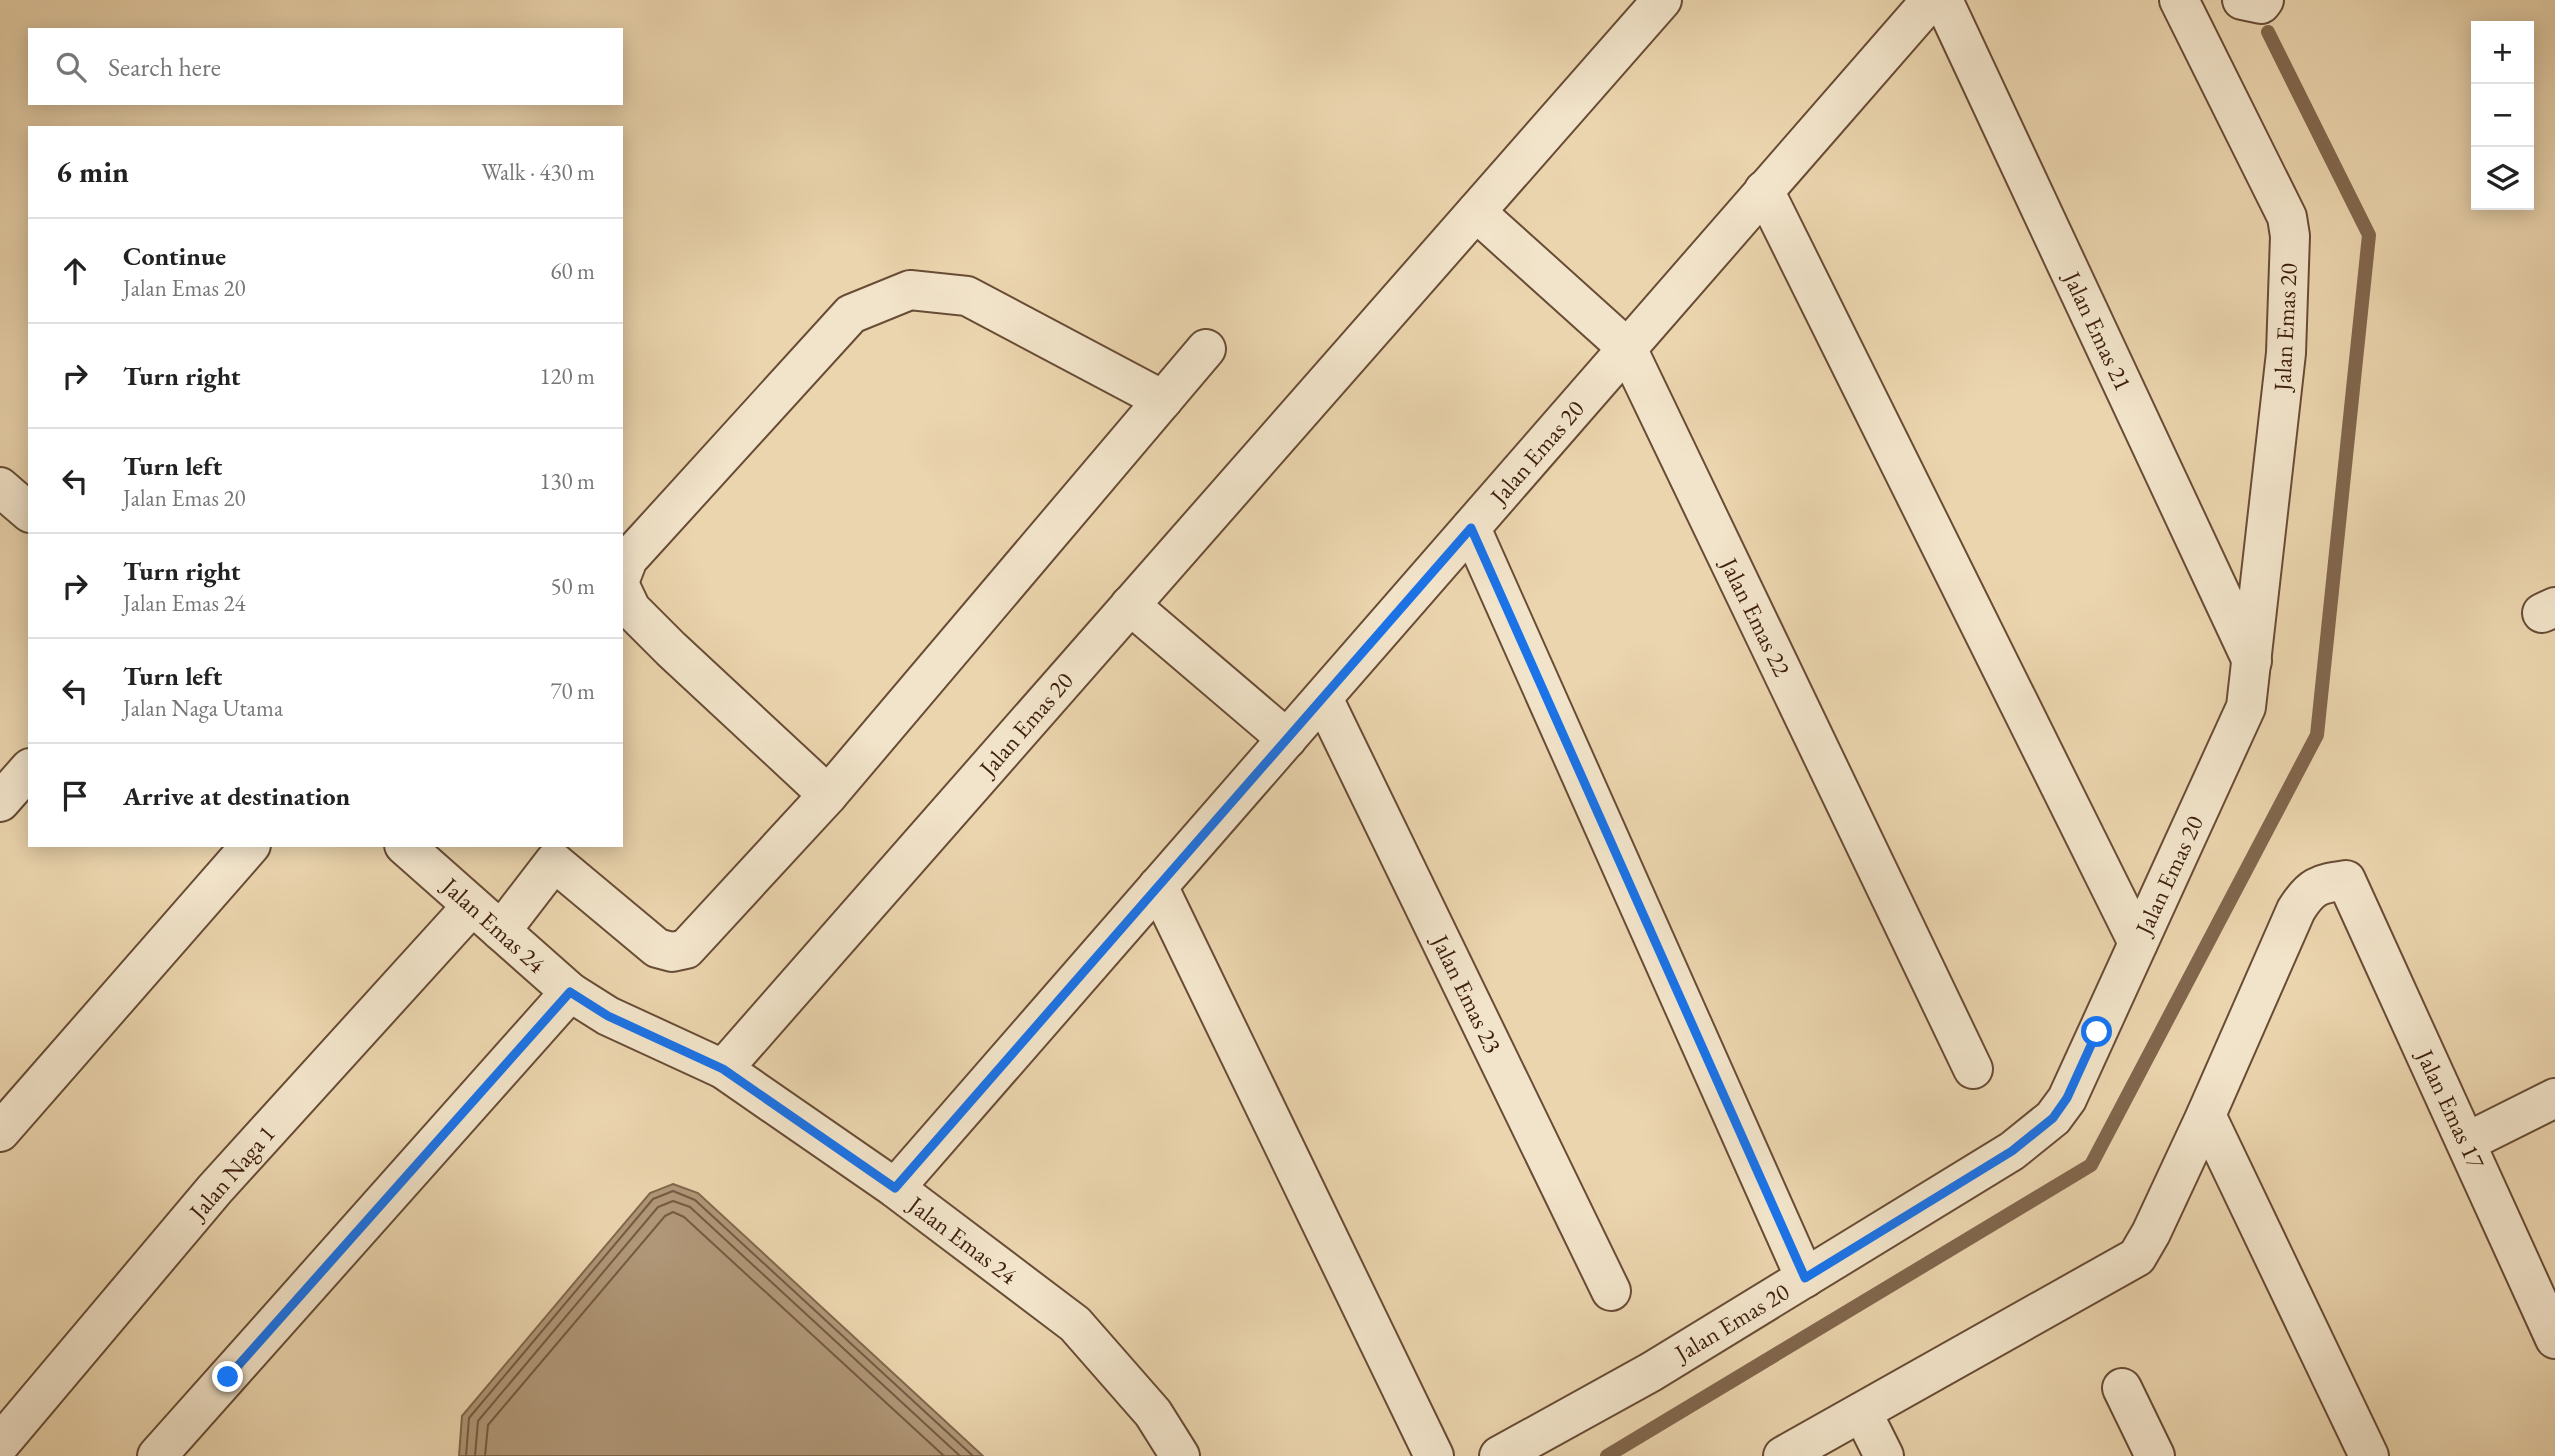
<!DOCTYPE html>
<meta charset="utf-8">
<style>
body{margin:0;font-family:"EB Garamond",serif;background:#f6f6f6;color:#222}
.controls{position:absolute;right:21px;top:21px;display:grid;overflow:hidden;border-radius:0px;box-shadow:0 4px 18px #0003}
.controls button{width:63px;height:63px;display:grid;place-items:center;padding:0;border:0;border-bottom:2px solid #e0e0e0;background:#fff;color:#222;font:35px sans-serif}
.stop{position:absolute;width:21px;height:21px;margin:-16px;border:5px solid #1a73e8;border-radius:50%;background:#fff}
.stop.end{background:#1a73e8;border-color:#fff;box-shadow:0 2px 7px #0008}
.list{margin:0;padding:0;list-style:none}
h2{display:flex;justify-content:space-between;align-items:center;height:91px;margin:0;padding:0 28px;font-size:30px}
h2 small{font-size:23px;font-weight:400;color:#767676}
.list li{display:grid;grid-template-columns:46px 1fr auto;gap:21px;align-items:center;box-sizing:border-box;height:105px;padding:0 28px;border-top:2px solid #e0e0e0}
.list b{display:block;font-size:26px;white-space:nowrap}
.list p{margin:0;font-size:23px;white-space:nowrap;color:#767676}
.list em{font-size:23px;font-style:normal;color:#767676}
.icon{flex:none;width:38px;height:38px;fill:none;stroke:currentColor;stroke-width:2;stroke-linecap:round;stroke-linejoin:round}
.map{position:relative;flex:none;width:2555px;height:1456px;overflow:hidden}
.search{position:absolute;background:#fff;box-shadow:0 4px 18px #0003;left:28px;top:28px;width:595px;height:77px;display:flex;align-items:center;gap:18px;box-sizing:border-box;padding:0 24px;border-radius:0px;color:#767676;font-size:26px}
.panel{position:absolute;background:#fff;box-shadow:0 4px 18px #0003;left:28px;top:126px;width:595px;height:721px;border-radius:0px}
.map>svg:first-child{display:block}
.water{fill:#b09777;stroke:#82674d;stroke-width:2}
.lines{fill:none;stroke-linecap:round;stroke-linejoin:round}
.shore{stroke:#765a42;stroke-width:2}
.stream{stroke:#82674d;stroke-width:14}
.minor-casing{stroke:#684c35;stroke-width:42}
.minor{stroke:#f2e4ca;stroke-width:38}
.route{stroke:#1a73e8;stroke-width:9}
.labels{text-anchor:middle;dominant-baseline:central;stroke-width:5;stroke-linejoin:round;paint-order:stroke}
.street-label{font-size:24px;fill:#3d1e0d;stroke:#f2e4ca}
</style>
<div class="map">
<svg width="2555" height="1456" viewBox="0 0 2555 1456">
<rect width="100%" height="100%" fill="#ebd5ae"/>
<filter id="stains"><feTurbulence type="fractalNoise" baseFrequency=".00286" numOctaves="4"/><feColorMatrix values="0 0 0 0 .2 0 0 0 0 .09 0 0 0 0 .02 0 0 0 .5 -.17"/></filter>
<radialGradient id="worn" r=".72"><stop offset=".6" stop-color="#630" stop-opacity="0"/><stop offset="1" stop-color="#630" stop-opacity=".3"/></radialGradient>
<polygon class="water" points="673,1184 698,1193 983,1456 459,1456 462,1416 650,1193"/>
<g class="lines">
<g class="shore">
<polyline points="466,1456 469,1418 653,1199 673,1191 695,1200 973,1456"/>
<polyline points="475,1456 478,1421 658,1207 673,1201 690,1207 960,1456"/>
<polyline points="485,1456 488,1425 665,1216 673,1212 684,1217 944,1456"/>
</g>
<polyline class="stream" points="1607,1456 2091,1165 2317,735 2369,235 2268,32"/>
<g class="minor-casing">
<g id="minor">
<polyline points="1943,0 2252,661"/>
<polyline points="2242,0 2261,4 2264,0"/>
<polyline points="1764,190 2138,943"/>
<polyline points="1476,212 1627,348 1973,1069"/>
<polyline points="0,487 30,513"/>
<polyline points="1471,528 1805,1278"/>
<polyline points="621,577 628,559 851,314 910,290 967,296 1163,400"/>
<polyline points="621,588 631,609 671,649 828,795"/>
<polyline points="1130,605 1287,739"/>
<polyline points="2542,613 2555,607"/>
<polyline points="1323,698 1611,1291"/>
<polyline points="0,802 30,768"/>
<polyline points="404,845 570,992 608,1016 723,1069 895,1188 1075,1324 1153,1413 1180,1456"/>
<polyline points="1158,886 1434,1456"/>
<polyline points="501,931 554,862 657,948 672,952 686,949 828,795 1206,349"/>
<polyline points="723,1069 1662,0"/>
<polyline points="2206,1115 2369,1456"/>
<polyline points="0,1132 251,845"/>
<polyline points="2467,1142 2555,1098"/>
<polyline points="895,1188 1931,0"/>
<polyline points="2122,1388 2155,1456"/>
<polyline points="1862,1412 1884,1456"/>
<polyline points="0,1444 215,1189 472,906"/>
<polyline points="157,1456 570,992"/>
<polyline points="1499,1456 1651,1372 2012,1151 2053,1118 2067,1099 2246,707 2286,353 2290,236 2287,217 2179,0"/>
<path d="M1783 1456 2137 1257 2151 1233 2206 1115 2296 910C2311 886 2318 884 2346 880L2555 1339"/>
</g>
</g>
<use href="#minor" class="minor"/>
</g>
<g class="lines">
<polyline class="route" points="228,1377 570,992 608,1016 723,1069 895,1188 1471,528 1805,1278 2012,1151 2053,1118 2067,1098 2097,1032"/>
</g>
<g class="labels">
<g class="street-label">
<text transform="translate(2285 327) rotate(-87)">Jalan Emas 20</text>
<text transform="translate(2098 331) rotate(65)">Jalan Emas 21</text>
<text transform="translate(1537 452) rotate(-49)">Jalan Emas 20</text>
<text transform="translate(1756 617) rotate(64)">Jalan Emas 22</text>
<text transform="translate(1026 724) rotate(-49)">Jalan Emas 20</text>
<text transform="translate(2169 875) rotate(-65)">Jalan Emas 20</text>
<text transform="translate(494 925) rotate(42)">Jalan Emas 24</text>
<text transform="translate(1467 994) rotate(64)">Jalan Emas 23</text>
<text transform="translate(2451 1109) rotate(65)">Jalan Emas 17</text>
<text transform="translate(232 1172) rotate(-49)">Jalan Naga 1</text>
<text transform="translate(963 1240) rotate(37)">Jalan Emas 24</text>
<text transform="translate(1732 1322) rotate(-31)">Jalan Emas 20</text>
</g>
</g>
<rect width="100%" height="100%" filter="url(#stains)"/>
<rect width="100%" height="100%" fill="url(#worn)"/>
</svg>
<div class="controls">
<button>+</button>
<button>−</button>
<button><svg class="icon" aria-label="layers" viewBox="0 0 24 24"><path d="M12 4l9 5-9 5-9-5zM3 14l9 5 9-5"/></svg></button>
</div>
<div class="stop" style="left:2097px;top:1032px"></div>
<div class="stop end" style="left:228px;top:1377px"></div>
<div class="search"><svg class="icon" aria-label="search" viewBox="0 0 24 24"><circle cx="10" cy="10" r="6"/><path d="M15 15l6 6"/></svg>Search here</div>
<section class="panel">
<h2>6 min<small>Walk · 430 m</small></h2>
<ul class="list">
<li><svg class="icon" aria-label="ahead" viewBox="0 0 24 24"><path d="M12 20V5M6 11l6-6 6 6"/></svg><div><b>Continue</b><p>Jalan Emas 20</p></div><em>60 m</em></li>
<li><svg class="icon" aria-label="right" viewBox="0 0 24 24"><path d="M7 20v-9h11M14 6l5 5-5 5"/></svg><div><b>Turn right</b></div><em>120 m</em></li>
<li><svg class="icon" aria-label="left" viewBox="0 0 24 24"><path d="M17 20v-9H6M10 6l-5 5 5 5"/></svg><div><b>Turn left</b><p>Jalan Emas 20</p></div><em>130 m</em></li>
<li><svg class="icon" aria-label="right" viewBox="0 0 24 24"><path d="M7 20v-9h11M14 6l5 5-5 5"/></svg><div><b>Turn right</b><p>Jalan Emas 24</p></div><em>50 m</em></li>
<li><svg class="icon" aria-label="left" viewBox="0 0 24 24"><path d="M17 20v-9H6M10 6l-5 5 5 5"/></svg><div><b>Turn left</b><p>Jalan Naga Utama</p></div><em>70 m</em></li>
<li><svg class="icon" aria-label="arrive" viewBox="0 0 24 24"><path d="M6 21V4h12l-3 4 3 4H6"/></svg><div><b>Arrive at destination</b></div></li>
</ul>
</section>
</div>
